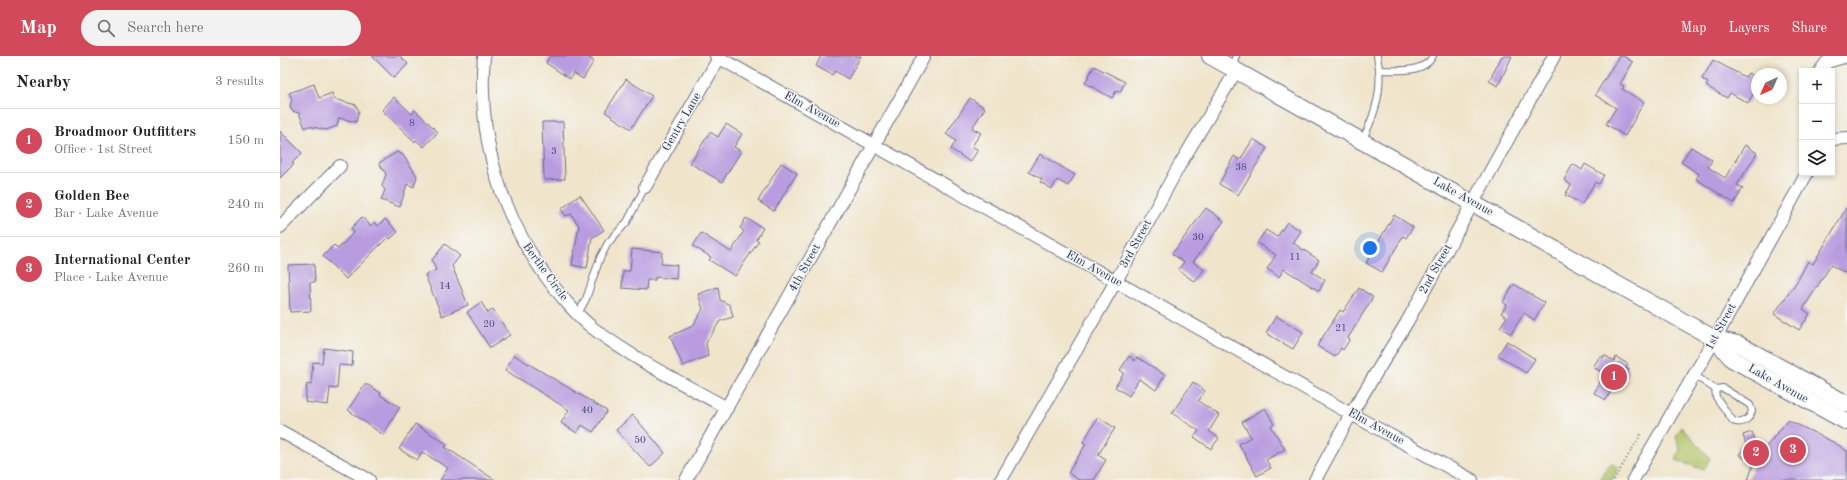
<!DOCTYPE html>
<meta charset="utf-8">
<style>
body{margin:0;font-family:"Old Standard TT",serif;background:#f2f2f2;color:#222}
.controls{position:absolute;right:12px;top:12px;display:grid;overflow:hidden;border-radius:0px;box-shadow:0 2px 6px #0003}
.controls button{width:36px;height:36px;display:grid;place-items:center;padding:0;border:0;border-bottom:1px solid #e0e0e0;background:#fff;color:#222;font:20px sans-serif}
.compass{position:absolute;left:1471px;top:12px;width:36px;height:36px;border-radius:50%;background:#fff;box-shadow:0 2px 6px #0003;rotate:225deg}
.you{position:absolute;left:1090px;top:192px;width:14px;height:14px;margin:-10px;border:3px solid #fff;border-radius:50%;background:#1a73e8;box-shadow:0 0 0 6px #1a73e833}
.badge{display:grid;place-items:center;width:26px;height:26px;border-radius:50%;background:#d1495b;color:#fff;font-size:13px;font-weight:700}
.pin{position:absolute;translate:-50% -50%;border:2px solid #fff;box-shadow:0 1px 4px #0006}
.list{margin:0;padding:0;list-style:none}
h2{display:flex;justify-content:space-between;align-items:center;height:52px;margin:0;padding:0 16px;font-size:17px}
h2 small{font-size:13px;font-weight:400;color:#767676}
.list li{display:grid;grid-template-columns:26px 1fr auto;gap:12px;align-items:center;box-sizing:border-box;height:64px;padding:0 16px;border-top:1px solid #e0e0e0}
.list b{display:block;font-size:15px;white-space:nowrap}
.list p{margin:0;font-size:13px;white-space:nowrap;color:#767676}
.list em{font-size:13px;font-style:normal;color:#767676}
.icon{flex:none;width:22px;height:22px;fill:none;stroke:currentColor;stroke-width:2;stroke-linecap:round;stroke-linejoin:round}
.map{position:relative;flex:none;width:1567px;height:424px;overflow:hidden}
header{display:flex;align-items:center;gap:24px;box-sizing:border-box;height:56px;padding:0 20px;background:#d1495b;color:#fff}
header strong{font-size:19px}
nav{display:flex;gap:22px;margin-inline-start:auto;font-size:14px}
.search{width:280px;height:36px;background:#f2f2f2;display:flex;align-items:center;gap:10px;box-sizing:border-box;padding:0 14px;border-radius:22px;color:#767676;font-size:15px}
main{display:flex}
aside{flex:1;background:#fff}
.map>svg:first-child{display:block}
.green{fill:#b2c367;stroke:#667962}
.building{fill:#b99ce0}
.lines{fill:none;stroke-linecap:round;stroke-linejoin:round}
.service-casing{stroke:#666e84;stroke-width:8}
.minor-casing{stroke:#666e84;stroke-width:14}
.secondary-casing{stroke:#666e84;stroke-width:18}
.path{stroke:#666e84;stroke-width:2;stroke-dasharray:1 3;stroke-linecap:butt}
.service{stroke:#fff;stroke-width:6}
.minor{stroke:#fff;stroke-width:12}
.secondary{stroke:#fff;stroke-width:16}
.labels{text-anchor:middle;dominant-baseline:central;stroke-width:3;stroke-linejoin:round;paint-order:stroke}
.number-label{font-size:10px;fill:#424a7e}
.street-label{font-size:12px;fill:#1b2f5e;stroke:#f6f6f2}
</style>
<header>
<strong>Map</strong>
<div class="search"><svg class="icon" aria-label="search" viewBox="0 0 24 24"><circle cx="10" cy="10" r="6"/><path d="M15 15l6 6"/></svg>Search here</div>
<nav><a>Map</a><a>Layers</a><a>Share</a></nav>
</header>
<main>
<aside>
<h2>Nearby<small>3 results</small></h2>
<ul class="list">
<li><span class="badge">1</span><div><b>Broadmoor Outfitters</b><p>Office · 1st Street</p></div><em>150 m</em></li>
<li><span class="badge">2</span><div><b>Golden Bee</b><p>Bar · Lake Avenue</p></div><em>240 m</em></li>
<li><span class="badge">3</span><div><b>International Center</b><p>Place · Lake Avenue</p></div><em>260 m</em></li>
</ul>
</aside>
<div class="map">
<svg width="1567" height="424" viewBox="0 0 1567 424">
<rect width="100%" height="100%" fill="#f6f6f2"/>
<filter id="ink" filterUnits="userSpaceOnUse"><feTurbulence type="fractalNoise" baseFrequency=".025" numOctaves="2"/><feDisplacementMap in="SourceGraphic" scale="8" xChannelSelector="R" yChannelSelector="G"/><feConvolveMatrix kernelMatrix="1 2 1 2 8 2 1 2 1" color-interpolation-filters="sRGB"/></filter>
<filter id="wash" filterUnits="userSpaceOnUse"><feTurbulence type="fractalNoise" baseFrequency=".012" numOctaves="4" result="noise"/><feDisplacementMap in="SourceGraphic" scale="16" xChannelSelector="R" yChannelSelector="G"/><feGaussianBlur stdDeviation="0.9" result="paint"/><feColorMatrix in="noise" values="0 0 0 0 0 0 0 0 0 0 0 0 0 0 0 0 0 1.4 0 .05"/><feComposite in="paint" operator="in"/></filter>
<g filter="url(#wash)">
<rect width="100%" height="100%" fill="#f0e4ca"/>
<g class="green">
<polygon points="1402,371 1430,402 1424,414 1396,404 1400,395 1396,380"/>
<polygon points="1331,408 1339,411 1332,424 1320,424 1327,411"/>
</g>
<g id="blocks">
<g class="building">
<polygon points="92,0 120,0 128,8 114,22"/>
<polygon points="270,0 306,0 314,5 303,23 293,17 290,23 266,7"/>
<polygon points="541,0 581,0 568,23 555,15 552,19 536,10"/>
<polygon points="1222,0 1232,0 1218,30 1209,25"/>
<polygon points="1339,0 1343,0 1353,6 1340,28 1344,30 1342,33 1364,46 1345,80 1326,68 1336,52 1315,39"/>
<polygon points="1433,4 1465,21 1468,17 1477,22 1477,31 1468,47 1450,37 1447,42 1426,30 1428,27 1422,23"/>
<polygon points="814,10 845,26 840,36 836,35 832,42 805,27"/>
<polygon points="346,23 372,40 351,73 325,56"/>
<polygon points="34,28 39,42 52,37 54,43 76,49 79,55 76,66 59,62 57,70 46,74 28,70 25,72 19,57 12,55 10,50 12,43 9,37"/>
<polygon points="114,41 132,58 135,54 158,76 144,91 136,84 135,86 102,54"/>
<polygon points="690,42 705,52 692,72 701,77 692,90 698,94 690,106 671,93 676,85 666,78"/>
<polygon points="262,66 283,66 285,123 264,124"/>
<polygon points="446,68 462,78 454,91 461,95 442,126 410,107 430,76 438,81"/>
<polygon points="0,75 22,97 12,107 14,108 0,122"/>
<polygon points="973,83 987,92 958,139 939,128 954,100 960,104"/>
<polygon points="1465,89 1477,97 1457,129 1463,132 1454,147 1416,123 1419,118 1401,106 1411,91 1432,104 1428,111 1445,122"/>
<polygon points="117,96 123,99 137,120 134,131 127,128 120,151 101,144 105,134 102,130 106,118 99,107"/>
<polygon points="760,98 795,119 788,130 777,124 772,133 760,126 762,123 749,116"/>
<polygon points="501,107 517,117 494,155 478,145"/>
<polygon points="1293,108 1302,114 1305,108 1324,119 1319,128 1315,126 1302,148 1285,139 1291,129 1284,124"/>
<polygon points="300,139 324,174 312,182 307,212 292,209 299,170 291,158 286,160 281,153"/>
<polygon points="1567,151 1567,218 1551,209 1523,253 1530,258 1519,274 1494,258 1518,224 1528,205 1533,208"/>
<polygon points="926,152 944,165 913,206 924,214 915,226 898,214 904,206 892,198"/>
<polygon points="1114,159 1133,171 1126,182 1123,180 1102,216 1086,207"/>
<polygon points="82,161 91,170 94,166 98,170 105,163 118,176 110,183 108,181 66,223 43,200 54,189 58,193 74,176 71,172"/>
<polygon points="466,162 483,172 476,184 479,185 455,220 429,204 431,201 413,190 421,177 451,196 464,175 460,172"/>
<polygon points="1007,166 1021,175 1013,187 1039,204 1032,216 1045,224 1039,235 1004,213 999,221 987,213 996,199 977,187 986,174 997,181"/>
<polygon points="165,188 180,200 172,210 188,249 162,260 145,219 156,214 152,204"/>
<polygon points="352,193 382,196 381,208 397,209 396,223 375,221 375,224 367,224 366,234 342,232 343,215 350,215"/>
<polygon points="34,208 35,226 30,226 31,255 10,256 8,209"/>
<polygon points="1234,228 1265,247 1254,264 1244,257 1231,278 1220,271 1227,261 1221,257 1227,249 1223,246"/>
<polygon points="438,231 440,244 450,249 453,261 440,265 426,287 428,300 403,310 390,280 413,270 423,253 418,238"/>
<polygon points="1079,232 1093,241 1068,282 1070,283 1063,294 1061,292 1055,301 1037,290 1060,254 1063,256"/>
<polygon points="201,246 208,257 213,253 230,279 210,292 187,256"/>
<polygon points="996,260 1023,276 1013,293 986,277"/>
<polygon points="1227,285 1255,303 1246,317 1218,299"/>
<polygon points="44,292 73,296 72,310 59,309 57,333 50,332 48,349 25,346 27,328 31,329 33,306 42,307"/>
<polygon points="234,299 327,355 313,376 302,369 297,377 281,367 289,354 225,314"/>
<polygon points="1324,299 1334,305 1336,301 1348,308 1346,312 1349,314 1342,327 1337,325 1326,344 1314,337 1325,318 1313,311 1320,300 1323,302"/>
<polygon points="849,300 855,305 857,301 885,319 876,334 859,323 849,340 835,331 844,317 840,314"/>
<polygon points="913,326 925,335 918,345 939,359 929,375 939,382 931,393 914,381 919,375 892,357"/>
<polygon points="84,329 88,329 101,337 100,339 120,351 103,379 68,354"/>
<polygon points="985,352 994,368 991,370 1005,393 986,404 991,412 977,420 959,388 971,381 962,366"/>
<polygon points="353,359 385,397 370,411 336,374"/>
<polygon points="818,361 835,372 818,399 826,404 814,424 799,424 788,417 806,388 803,386"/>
<polygon points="1508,364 1555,387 1567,395 1567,424 1468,424 1474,407 1459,399 1466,389 1463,379 1472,376 1475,386 1485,392"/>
<polygon points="135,368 167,388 165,391 215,424 160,424 168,412 142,396 137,404 119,393"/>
</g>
</g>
</g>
<g filter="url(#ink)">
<use href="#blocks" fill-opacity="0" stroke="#666e84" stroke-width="1"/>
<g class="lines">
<g class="service-casing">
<g id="service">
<polyline points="951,11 956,0"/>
<path d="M1100 14C1118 14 1143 18 1153 0"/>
<path d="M1082 85C1096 57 1104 31 1097 0"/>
<polyline points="298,258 306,243 320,202 328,187 347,166 365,131"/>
<path d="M1414 319 1435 333 1436 341 1453 365C1462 369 1469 364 1472 355L1470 349 1443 332 1435 333"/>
</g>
</g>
<g class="minor-casing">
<g id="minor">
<path d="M204 0C197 80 220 157 267 222 281 240 296 259 314 273 355 304 402 327 447 352"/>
<polyline points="436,0 1071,358 1192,424"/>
<polyline points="1540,15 1547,6 1567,0"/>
<polyline points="1552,83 1567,82"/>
<polyline points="365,131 439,2"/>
<polyline points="0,171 60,110"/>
<polyline points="0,375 89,424"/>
<polyline points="406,424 644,0"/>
<polyline points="721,424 836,225 899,110 956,15"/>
<polyline points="1035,424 1071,358 1127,266 1274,0"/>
<polyline points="1353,424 1435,283 1527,117"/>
</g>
</g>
<g class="secondary-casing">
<g id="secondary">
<polyline points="930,0 1435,283 1452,303 1567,366"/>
<polyline points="1435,283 1458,288 1567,348"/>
</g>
</g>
<polyline class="path" points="1334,424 1361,378"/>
<use href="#service" class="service"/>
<use href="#minor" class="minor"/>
<use href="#secondary" class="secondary"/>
</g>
</g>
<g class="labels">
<g class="number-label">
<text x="132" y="67">8</text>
<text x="274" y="95">3</text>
<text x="961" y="111">38</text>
<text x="918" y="181">30</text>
<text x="1015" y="201">11</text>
<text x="165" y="230">14</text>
<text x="209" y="268">20</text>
<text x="1061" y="272">21</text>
<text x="307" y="354">40</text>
<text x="360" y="384">50</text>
</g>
<g class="street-label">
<text transform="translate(532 54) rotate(29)">Elm Avenue</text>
<text transform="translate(402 66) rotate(-60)">Gentry Lane</text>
<text transform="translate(1183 141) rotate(29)">Lake Avenue</text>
<text transform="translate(856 188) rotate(-61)">3rd Street</text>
<text transform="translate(525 212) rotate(-61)">4th Street</text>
<text transform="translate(814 213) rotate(29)">Elm Avenue</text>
<text transform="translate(1156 213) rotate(-61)">2nd Street</text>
<text transform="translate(265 216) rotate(54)">Berthe Circle</text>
<text transform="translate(1441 271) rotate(-61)">1st Street</text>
<text transform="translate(1498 328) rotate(29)">Lake Avenue</text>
<text transform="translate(1096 371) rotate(29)">Elm Avenue</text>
</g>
</g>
</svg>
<div class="controls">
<button>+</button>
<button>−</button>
<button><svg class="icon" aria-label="layers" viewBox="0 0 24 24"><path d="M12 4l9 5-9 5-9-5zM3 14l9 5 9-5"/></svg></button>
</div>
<svg class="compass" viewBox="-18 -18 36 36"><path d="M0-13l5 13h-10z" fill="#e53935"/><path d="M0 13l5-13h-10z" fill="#767676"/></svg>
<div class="you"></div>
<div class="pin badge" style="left:1334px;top:321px">1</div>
<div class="pin badge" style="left:1476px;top:397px">2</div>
<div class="pin badge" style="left:1513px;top:394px">3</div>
</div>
</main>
